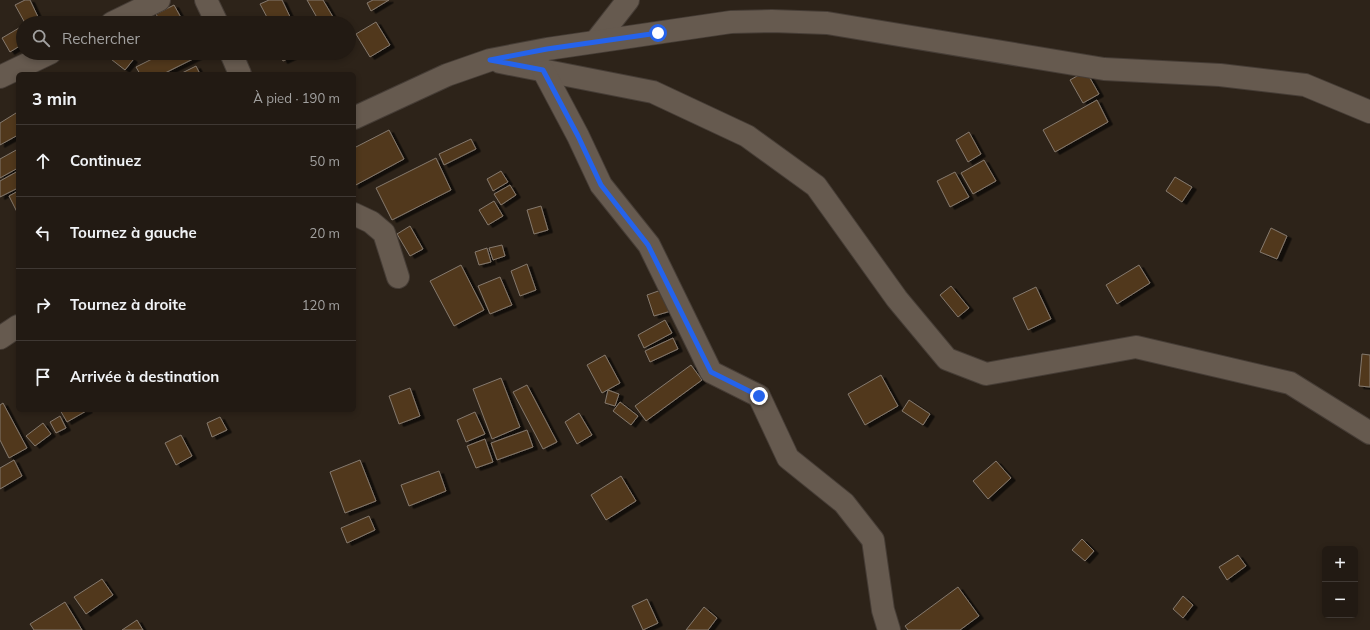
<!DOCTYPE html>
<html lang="fr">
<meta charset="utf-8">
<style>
body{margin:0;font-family:Mulish,sans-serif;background:#2a231c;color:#f1f3f6}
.controls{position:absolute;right:12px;bottom:12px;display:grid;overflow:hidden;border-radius:6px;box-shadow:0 2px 6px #0003}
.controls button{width:36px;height:36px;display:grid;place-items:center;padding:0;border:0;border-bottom:1px solid #3f3833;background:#221a13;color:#f1f3f6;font:20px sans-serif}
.stop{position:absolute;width:12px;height:12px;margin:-9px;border:3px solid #2563eb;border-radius:50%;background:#fff}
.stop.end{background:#2563eb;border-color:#fff;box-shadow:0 1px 4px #0008}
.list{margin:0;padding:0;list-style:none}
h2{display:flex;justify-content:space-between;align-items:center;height:52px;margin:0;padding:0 16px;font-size:17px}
h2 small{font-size:13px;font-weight:400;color:#a2a1a0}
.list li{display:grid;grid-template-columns:26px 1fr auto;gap:12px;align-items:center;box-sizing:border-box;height:72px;padding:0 16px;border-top:1px solid #3f3833}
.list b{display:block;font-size:15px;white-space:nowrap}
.list em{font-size:13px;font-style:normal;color:#a2a1a0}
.icon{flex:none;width:22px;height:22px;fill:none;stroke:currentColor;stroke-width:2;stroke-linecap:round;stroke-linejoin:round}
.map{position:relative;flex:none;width:1370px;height:630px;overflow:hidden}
.search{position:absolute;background:#221a13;box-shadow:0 2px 6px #0003;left:16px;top:16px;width:340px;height:44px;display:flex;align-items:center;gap:10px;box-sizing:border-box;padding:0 14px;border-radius:22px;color:#a2a1a0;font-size:15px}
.panel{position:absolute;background:#221a13;box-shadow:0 2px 6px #0003;left:16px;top:72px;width:340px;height:340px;border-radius:6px}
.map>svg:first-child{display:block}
.building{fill:#51391f;stroke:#85796d;filter:url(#shadow)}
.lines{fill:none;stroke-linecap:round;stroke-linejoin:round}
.minor-casing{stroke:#463d36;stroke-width:24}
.minor{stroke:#665a4f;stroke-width:22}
.route{stroke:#2563eb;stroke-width:5}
</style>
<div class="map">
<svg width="1370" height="630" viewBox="0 0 1370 630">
<defs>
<filter id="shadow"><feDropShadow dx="4.5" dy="2.5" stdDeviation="0" flood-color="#0009"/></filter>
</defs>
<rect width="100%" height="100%" fill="#2d2319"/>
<g class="building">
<polygon points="25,0 30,0 39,19 32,23 25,23 15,5"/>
<polygon points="269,0 282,0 293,23 270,23 260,4"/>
<polygon points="307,0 323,0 336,22 320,23"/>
<polygon points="373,0 389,0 371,11 367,3"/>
<polygon points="174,5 184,23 161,23 156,14"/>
<polygon points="376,22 390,45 370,57 356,34"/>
<polygon points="19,28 23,35 23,44 10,52 2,38"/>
<polygon points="109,53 125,53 133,60 125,70 107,56"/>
<polygon points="164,53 197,53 199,56 163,74 140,74 136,67"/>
<polygon points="279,53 300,53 283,61"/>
<polygon points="196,66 200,74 180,74"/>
<polygon points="1086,71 1099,94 1083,103 1070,80"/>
<polygon points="1097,100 1108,122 1055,152 1043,130"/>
<polygon points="16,113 18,117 18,135 0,145 0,123"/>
<polygon points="389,130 404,159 354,186 354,148"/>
<polygon points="969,132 981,154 968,162 956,140"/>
<polygon points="471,139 476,149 444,165 439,154"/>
<polygon points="18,149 18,168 0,178 0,159"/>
<polygon points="436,158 451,190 392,220 376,188"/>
<polygon points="984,160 996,181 973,194 961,173"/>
<polygon points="18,171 18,188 0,197 0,181"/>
<polygon points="501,171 508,182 493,191 487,179"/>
<polygon points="955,172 969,197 950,207 937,181"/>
<polygon points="1175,177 1192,187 1182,202 1166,191"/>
<polygon points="510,185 516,195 501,205 494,194"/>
<polygon points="18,191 18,214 9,196"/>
<polygon points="494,201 503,216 488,225 479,210"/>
<polygon points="541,206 548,230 534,234 527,210"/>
<polygon points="410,226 423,249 410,256 397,234"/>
<polygon points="1271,228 1287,236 1277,259 1260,252"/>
<polygon points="502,245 505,256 493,260 489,248"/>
<polygon points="487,248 491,262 479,265 475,252"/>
<polygon points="527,264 536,290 520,296 511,271"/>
<polygon points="461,265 484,310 454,326 430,281"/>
<polygon points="1139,265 1150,283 1117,304 1106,285"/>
<polygon points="500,277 512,305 490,314 478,286"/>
<polygon points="951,286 969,308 958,317 940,295"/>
<polygon points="1036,287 1051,319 1028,330 1013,298"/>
<polygon points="664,289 671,311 654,316 647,295"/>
<polygon points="665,320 672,333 644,348 638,335"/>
<polygon points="673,338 678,349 650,362 645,351"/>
<polygon points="1362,354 1370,355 1370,387 1359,386"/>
<polygon points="605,355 620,383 602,393 587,365"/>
<polygon points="691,365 702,380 646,421 635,406"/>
<polygon points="881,375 898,406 865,425 848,394"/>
<polygon points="501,378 520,427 492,439 473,389"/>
<polygon points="527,385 557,442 543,449 513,392"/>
<polygon points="410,388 420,416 399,424 389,396"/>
<polygon points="608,390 619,394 615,406 605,403"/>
<polygon points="909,400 930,414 923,425 902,411"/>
<polygon points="620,402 638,416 631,425 613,411"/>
<polygon points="3,403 27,448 9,458 0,440 0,405"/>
<polygon points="60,410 88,410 67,422"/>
<polygon points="475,412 485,434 466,442 457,420"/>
<polygon points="579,413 592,435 577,444 565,422"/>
<polygon points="60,416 66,428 56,433 50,422"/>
<polygon points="220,417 227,430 212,437 207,423"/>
<polygon points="43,423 51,434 35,446 26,436"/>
<polygon points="527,430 533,447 497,460 491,443"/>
<polygon points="181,435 192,456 176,465 165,443"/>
<polygon points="485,439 493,462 476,468 467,446"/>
<polygon points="14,460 22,476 0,489 0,468"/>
<polygon points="360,460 376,501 345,513 330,472"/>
<polygon points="996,461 1011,478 988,499 973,481"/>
<polygon points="439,471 446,491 409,506 401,485"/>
<polygon points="621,476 636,501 606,520 591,495"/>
<polygon points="369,516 375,530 347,543 341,528"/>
<polygon points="1082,539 1094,551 1085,561 1072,550"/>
<polygon points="1238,555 1246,566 1227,580 1219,567"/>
<polygon points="102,579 113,595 86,614 74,597"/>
<polygon points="958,587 979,616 960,630 908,630 905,626"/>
<polygon points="1183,596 1193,605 1183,618 1173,609"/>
<polygon points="647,599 658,623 643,630 632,606"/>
<polygon points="65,602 82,630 34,630 30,624"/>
<polygon points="704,607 717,618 708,630 686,630"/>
<polygon points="137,620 143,630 122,630"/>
</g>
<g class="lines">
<g class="minor-casing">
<g id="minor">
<polyline points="206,0 217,23"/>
<polyline points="112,23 159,0"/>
<polyline points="596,41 628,0"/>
<polyline points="231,53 240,74"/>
<polyline points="500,62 653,92 747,136 816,186 897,299 947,359 986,374 1136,347 1290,383 1370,433"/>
<polyline points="543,70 578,136 601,185 649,245 711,372 759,396 788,458 844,503 873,540 883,610 889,630"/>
<polyline points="0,77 50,53"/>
<polyline points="354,118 447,75 490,60 547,49 731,22 772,21 827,23 1104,69 1220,75 1305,85 1370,112"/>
<polyline points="354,214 371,222 384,233 398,277"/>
<polyline points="0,338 18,326"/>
</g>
</g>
<use href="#minor" class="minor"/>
</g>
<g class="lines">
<polyline class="route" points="658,33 547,49 490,60 543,70 578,136 601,185 648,245 711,372 759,396"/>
</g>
</svg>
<div class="controls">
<button>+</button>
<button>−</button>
</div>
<div class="stop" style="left:658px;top:33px"></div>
<div class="stop end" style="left:759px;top:396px"></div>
<div class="search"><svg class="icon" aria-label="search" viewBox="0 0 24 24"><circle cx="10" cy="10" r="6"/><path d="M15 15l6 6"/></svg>Rechercher</div>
<section class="panel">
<h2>3 min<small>À pied · 190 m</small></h2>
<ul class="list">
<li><svg class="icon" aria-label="ahead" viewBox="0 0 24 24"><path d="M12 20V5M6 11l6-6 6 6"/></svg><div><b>Continuez</b></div><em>50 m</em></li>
<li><svg class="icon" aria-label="left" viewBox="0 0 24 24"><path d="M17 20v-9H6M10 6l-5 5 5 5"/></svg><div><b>Tournez à gauche</b></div><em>20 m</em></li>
<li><svg class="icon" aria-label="right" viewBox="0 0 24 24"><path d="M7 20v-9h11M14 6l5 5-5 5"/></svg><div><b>Tournez à droite</b></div><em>120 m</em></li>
<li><svg class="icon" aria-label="arrive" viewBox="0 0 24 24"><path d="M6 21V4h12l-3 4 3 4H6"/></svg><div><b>Arrivée à destination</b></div></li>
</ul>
</section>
</div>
